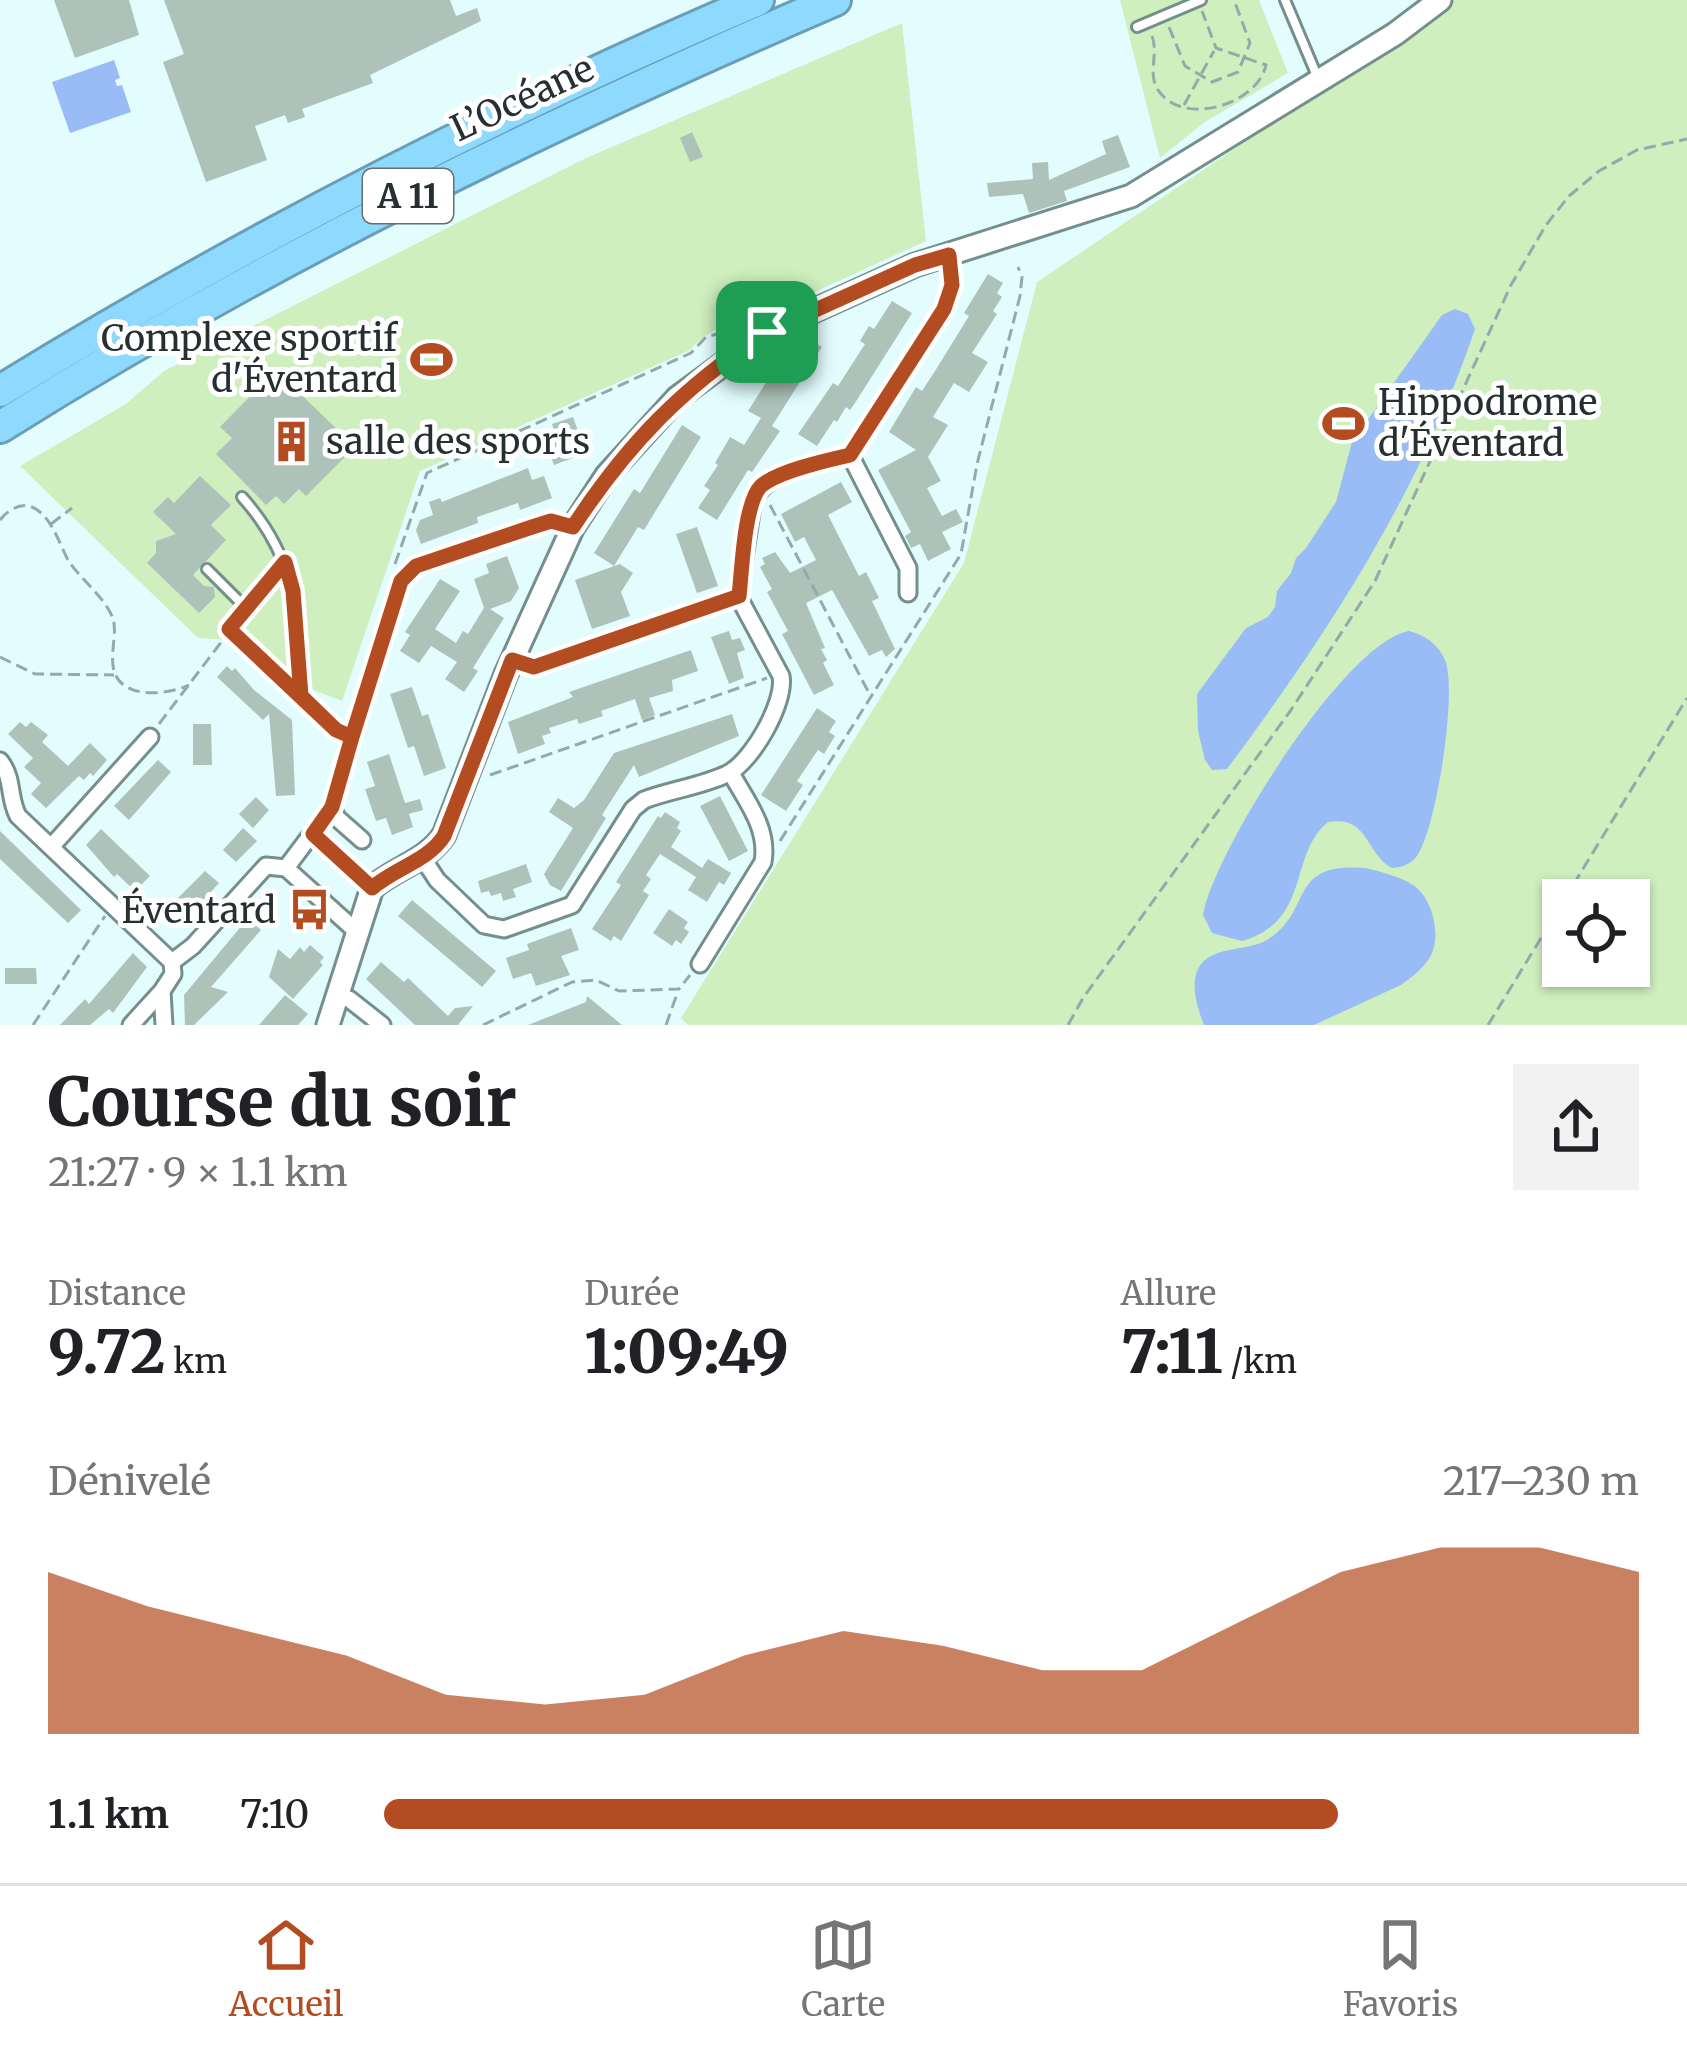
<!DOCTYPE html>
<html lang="fr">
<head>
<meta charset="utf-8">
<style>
	body { margin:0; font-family:Merriweather,serif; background:#f2f2f2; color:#202124; height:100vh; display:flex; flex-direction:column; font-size:45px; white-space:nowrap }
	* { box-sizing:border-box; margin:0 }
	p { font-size:39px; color:#757577 }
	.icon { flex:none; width:66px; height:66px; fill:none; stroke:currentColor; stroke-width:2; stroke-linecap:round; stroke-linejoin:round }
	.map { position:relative; height:1025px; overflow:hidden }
	.details { display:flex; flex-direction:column; background:#fff; flex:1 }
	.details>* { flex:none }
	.controls { position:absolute; left:1542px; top:879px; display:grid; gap:24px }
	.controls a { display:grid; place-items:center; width:108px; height:108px; border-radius:0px; background:#fff; box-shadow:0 3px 9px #0004; font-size:60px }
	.pin { position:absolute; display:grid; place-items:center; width:102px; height:102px; color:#fff; margin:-51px; border-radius:24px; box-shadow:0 6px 18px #0006 }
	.round { display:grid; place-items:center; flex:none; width:126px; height:126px; border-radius:0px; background:#f2f2f2 }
	.headline { display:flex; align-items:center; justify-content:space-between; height:204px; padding:0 48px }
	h1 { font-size:66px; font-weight:800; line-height:90px }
	.stats { display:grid; grid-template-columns:repeat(3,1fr); gap:18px; height:204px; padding:12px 48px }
	.stats div { display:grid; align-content:center }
	.stats b { font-size:60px; font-weight:800 }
	.stats small { font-size:33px; font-weight:400 }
	.stats p { font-size:33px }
	.chart { height:336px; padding:24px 48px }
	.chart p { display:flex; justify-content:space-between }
	.chart svg { width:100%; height:216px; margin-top:12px; fill:#b34d21; opacity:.7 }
	ul { padding:0 48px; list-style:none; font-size:39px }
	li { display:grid; grid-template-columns:192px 144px 1fr; align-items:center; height:90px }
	li i { height:30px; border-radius:15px; background:#b34d21 }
	.menu { display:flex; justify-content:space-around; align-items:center; height:168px; border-top:3px solid #e0e0e0; background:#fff; font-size:33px; color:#757577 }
	.menu a { display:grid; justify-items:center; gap:6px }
	.menu .current { color:#b34d21 }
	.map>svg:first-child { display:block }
	.green { fill:#cfefbf; fill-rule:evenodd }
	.water { fill:#99bcf7 }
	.building { fill:#adc3b9 }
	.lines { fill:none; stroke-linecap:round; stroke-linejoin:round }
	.service-casing { stroke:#758e8e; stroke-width:14 }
	.minor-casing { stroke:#758e8e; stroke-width:21 }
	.tertiary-casing { stroke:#758e8e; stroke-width:27 }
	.motorway-casing { stroke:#6a9eb6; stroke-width:36 }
	.path { stroke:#96a9aa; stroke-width:3; stroke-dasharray:12 6; stroke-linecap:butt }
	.service { stroke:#fff; stroke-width:8 }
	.minor { stroke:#fff; stroke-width:15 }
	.tertiary { stroke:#fff; stroke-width:21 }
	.motorway { stroke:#8edafe; stroke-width:30 }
	.route-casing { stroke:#fff; stroke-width:24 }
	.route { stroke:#b34d21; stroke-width:15 }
	.labels { text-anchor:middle; stroke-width:10; stroke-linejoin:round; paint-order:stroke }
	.shield { fill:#fff; stroke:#676e6f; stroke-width:3 }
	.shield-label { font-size:33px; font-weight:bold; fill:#263031 }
	.street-label { font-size:36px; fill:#263031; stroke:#fff }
	.poi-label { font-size:36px; fill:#263031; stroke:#fff; text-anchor:end }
</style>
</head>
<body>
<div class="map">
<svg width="1687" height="1025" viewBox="0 0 1687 1025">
	<rect width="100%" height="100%" fill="#e3fdfe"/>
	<path class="green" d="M1120 0H1259L1288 73 1205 122 1160 158Z
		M1455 0H1687V1025H688L681 1018 964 563 1037 282ZM1563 900H1629V966H1563Z
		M902 23 926 241 747 323C723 325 706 331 690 350L420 471 342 701 298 684 231 640 198 638 20 466 126 404 164 371 586 158Z"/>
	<path class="water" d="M114 60 120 78 115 80 117 86 122 85 131 112 70 133 52 82Z
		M1455 309 1468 314 1475 329C1420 492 1329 632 1227 769L1212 770 1205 760 1198 731 1197 694 1246 628 1268 617 1275 607 1277 591 1291 573 1296 558 1306 548 1336 502 1352 442 1442 315Z
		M1409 631C1425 635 1438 644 1445 660 1458 690 1436 830 1417 856 1410 865 1402 867 1392 868 1364 852 1369 815 1328 822 1288 854 1312 921 1242 941L1212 933 1203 915C1213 853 1346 641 1409 631Z
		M1366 868C1381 872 1399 876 1413 885 1433 898 1442 937 1430 957 1423 969 1412 977 1401 985L1314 1025H1204C1198 1010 1190 985 1198 969 1210 945 1247 952 1267 940 1316 909 1285 862 1366 868Z"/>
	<path class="building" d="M54 0H129L139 35 75 58Z
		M164 0H450L456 16 477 8 481 21 370 75 373 83 302 109 305 117 288 123 285 115 255 126 267 160 206 182 163 62 184 54Z
		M692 132 703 157 690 162 680 138Z
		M1118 135 1130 167 1064 191 1067 201 1029 213 1023 194 989 197 987 183 1033 179 1032 163 1048 162 1049 180 1106 154 1102 141Z
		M988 274 1003 283 997 293 1002 297 993 311 997 314 972 353 988 362 969 392 954 383 933 417 948 425 928 457 941 481 927 488 942 516 956 509 963 522 942 532 951 549 928 561 920 544 911 548 905 536 911 532 878 470 916 450 889 432 916 387 922 391 935 371 969 316 964 313Z
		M892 301 912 313 855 403 850 410 846 407 837 422 834 420 817 446 798 434 833 383 838 386 865 344 860 341 869 326 874 329Z
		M803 335 822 347 772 426 780 431 752 472 748 470 717 520 698 508 710 490 704 486 718 465 715 463 730 437 744 445 761 418 748 411 779 362 783 365Z
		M282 376 344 436 347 433 358 444 306 496 299 489 284 504 276 496 266 505 216 454 232 438 220 427 265 381 271 387Z
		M573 417 586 453 554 465 546 443 557 439 552 424Z
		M682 425 701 437 644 530 638 527 614 566 594 553 634 489 640 493Z
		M528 468 532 480 544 476 552 498 520 510 518 503 501 509 477 517 478 523 421 544 416 530 420 520 433 515 429 502 440 498 442 502Z
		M200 476 231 505 211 525 226 540 193 575 204 586 214 587 215 597 199 613 147 563 156 553V541L176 534 153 512 168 497 174 503Z
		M841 482 852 502 828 515 859 576 866 572 879 598 872 601 895 649 886 657 882 650 869 656 832 590 806 603 825 648 821 649 827 660 823 663 834 685 814 695 782 634 788 631 767 592 772 589 760 567 765 564 762 558 775 552 790 573 816 560 804 537 795 542 781 514Z
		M697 527 718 586 697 593 676 534Z
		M507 556 519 588 511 601 490 609 504 618 473 668 478 671 464 692 445 679 457 662 431 646 419 663 400 651 410 635 405 632 440 579 460 591 435 629 456 643 463 631 468 634 484 608 474 579 489 573 486 564Z
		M620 564 633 573 621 592 630 616 592 629 575 580Z
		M729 631 732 640 740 638 745 650 737 653 744 678 729 684 711 637Z
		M691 650 698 671 672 680 673 691 649 698 655 715 642 720 635 699 601 711 603 716 579 724 577 719 549 728 551 733 542 736 545 744 518 754 508 722 573 697 569 692Z
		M227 666 232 671 235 668 254 690 292 720 295 795 276 796 269 714 263 720 217 677Z
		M412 687 422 716 428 714 446 768 424 776 414 746 408 748 390 694Z
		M817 708 836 721 829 732 835 736 824 754 818 750 797 781 803 785 786 811 761 795Z
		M732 714 739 736 639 777 634 765 602 815 606 818 561 891 550 885 544 874 573 828 549 812 558 798 574 808 584 800 614 753Z
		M20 722 26 727 31 722 48 735 42 742 68 766 90 743 107 760 93 776 90 773 84 780 79 776 46 808 31 794 41 783 24 767 33 758 8 734Z
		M193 724H211L212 765H193Z
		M389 754 405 803 420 799 423 810 409 814 413 827 392 835 386 818 376 821 365 789 375 786 367 762Z
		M158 760 171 772 129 820 114 806Z
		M720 796 748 851 729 861 700 806Z
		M256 797 269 810 253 828 239 814Z
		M665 812 680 822 677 828 681 831 671 847 702 868 708 859 731 873 724 885 719 882 707 902 688 890 696 877 660 854 646 875 651 879 643 891 649 895 621 941 614 936 611 941 592 929 621 885 616 882 658 816 661 818Z
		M243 828 257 841 236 862 223 850Z
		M101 829 150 876 135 891 117 874 114 877 86 845Z
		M0 831 81 910 68 923 0 859Z
		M526 864 532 882 513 889 516 897 503 901 501 893 491 896 489 891 481 893 478 881Z
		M205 871 219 883 180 926 165 911Z
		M412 900 496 971 482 987 398 916Z
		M669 909 688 922 684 928 689 932 681 944 676 940 672 946 653 933Z
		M248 918 261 930 211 987 228 992 194 1025H185L184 995Z
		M571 928 579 950 561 956 570 975 536 986 531 973 513 979 506 958 529 950 527 944Z
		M310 945 324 957 320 962 323 965 293 999 269 977 278 949 290 959 300 947 304 952Z
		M133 953 147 967 113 1013 109 1009 90 1025H60L85 999 89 1004Z
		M381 962 404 982 408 978 448 1016 455 1008 473 1006 458 1025H415L366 979Z
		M5 968H36L37 984H5Z
		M285 995 308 1014 298 1025H259Z
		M587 996 622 1025H528L586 1002Z"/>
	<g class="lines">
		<defs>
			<path id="service" d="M1285 0 1317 76
				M1137 27 1201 0
				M242 497C300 562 295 612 301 694
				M207 569 245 607
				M230 628 285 562"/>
			<path id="minor" d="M850 455 908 568V593
				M229 629 336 729 353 737
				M512 660 534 667 738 596
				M0 761C14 779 8 797 18 816L172 962
				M313 834 372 888
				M362 840 337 818 332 807 401 581 416 566 529 528 551 521 573 527
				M51 847 150 737
				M422 857 437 880 484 925 504 929 572 905 633 809 644 800C670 790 702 786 727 774 752 762 786 702 781 676L738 596 753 500C768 471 819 461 850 455L943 309 952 285 949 255
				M286 868 332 807
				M172 962 193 946 266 866 286 868 356 931
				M700 964 763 862C769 828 746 801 731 773
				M337 995 349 999 382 1025
				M131 1025 162 991
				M164 1025 162 991 173 974 172 962"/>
			<path id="tertiary" d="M328 1025 372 888C395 868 427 861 444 835L506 674 573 527 607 475 677 398 767 332 915 265 1131 196 1395 34 1440 0"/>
			<path id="motorway" d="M0 391C243 242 496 112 758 0
				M0 427C266 260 547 124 835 0"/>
		</defs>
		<use href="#service" class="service-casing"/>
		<use href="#minor" class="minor-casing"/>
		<use href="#tertiary" class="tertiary-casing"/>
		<use href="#motorway" class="motorway-casing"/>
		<path class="path" d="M1169 27 1185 66 1212 82 1238 72 1250 43 1234 0
			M1152 36C1159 54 1147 73 1158 90 1183 128 1258 104 1266 65L1216 48 1202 11
			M1184 105 1214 51
			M770 505 869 693
			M0 520C7 511 20 502 32 507 51 515 59 543 68 560 80 579 106 598 113 619 117 631 111 651 113 665 116 700 166 696 189 685
			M51 524 72 508
			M395 564 427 473 691 353 706 337 742 327
			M0 657 35 674 114 675
			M159 724 222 641
			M490 775 767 678
			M780 841 961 554 977 464 1020 296 1022 277 1018 267
			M1564 900 1687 698
			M33 1025 105 916
			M483 1025 572 982 596 980 619 991 679 989 690 975
			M666 1025 678 991
			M1068 1025 1083 998 1291 710 1375 581 1511 285 1546 225 1569 196 1599 171 1637 150 1687 139
			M1488 1025 1563 902"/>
		<use href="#service" class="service"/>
		<use href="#minor" class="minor"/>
		<use href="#tertiary" class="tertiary"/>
		<use href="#motorway" class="motorway"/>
	</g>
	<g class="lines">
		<defs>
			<path id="route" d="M767 332C683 387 628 443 573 527L551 521 529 528 416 566 401 581 352 737 336 730 301 696 293 591 285 562 229 629 336 730 352 737 332 807 313 834 372 888C395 868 428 861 444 836L512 660 534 667 739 596C742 571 744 503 761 486 778 471 828 460 850 455L944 309 952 285 949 255 915 265 767 332"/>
		</defs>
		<use href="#route" class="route-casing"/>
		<use href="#route" class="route"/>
	</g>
	<defs>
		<symbol id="stadium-bare" viewBox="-9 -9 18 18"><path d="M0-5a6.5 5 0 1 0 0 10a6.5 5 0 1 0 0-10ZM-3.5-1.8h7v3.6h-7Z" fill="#b34d21" stroke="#fff" stroke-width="2.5" paint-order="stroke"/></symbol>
		<symbol id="building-bare" viewBox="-9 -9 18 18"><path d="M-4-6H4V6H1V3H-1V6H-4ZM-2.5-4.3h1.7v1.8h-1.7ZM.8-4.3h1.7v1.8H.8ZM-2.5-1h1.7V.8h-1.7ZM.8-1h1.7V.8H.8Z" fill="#b34d21" stroke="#fff" stroke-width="2.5" paint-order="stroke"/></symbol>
		<symbol id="bus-bare" viewBox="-9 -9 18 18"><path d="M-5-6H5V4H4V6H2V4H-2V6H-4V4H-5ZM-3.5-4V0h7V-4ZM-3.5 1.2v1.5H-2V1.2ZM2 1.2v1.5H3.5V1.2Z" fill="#b34d21" stroke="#fff" stroke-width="2.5" paint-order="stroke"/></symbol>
	</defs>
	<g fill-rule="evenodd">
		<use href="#stadium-bare" x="402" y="330" width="59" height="59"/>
		<use href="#stadium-bare" x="1314" y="394" width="59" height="59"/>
		<use href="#building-bare" x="262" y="412" width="59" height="59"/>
		<use href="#bus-bare" x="280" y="880" width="59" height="59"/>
	</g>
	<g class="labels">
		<rect class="shield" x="363" y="169" width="90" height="54" rx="9"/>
		<g class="shield-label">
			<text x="408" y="208">A 11</text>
		</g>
		<g class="street-label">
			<text transform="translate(522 98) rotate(-25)" y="13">L’Océane</text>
		</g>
		<g class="poi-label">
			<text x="397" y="351">Complexe sportif<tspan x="397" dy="41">d'Éventard</tspan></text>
			<text x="1378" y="415" text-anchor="start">Hippodrome<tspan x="1378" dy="41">d'Éventard</tspan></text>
			<text x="326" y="454" text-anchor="start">salle des sports</text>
			<text x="276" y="923">Éventard</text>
		</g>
	</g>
</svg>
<div class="controls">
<a><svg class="icon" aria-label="locate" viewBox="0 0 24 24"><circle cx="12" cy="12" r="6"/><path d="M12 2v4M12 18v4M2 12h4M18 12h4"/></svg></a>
</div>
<div class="pin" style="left:767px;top:332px;background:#1e9e55"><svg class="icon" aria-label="arrive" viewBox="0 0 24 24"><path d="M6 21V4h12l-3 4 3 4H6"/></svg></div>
</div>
<section class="details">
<div class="headline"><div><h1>Course du soir</h1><p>21:27 · 9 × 1.1 km</p></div><a class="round"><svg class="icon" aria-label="share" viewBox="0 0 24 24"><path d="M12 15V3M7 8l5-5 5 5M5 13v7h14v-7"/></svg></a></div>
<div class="stats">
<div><p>Distance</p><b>9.72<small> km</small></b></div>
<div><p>Durée</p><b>1:09:49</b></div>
<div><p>Allure</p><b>7:11<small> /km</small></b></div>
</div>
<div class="chart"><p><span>Dénivelé</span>217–230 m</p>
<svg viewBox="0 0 160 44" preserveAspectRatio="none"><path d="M0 44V11L10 18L20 23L30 28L40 36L50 38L60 36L70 28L80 23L90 26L100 31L110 31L120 21L130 11L140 6L150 6L160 11V44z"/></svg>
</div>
<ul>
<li><b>1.1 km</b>7:10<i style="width:76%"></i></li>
</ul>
</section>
<nav class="menu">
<a class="current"><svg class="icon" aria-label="home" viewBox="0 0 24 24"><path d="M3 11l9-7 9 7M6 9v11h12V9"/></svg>Accueil</a>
<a><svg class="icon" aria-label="map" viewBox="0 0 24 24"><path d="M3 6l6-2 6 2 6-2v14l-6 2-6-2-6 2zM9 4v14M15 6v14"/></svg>Carte</a>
<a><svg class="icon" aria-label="saved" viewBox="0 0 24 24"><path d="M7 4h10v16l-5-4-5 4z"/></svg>Favoris</a>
</nav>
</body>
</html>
